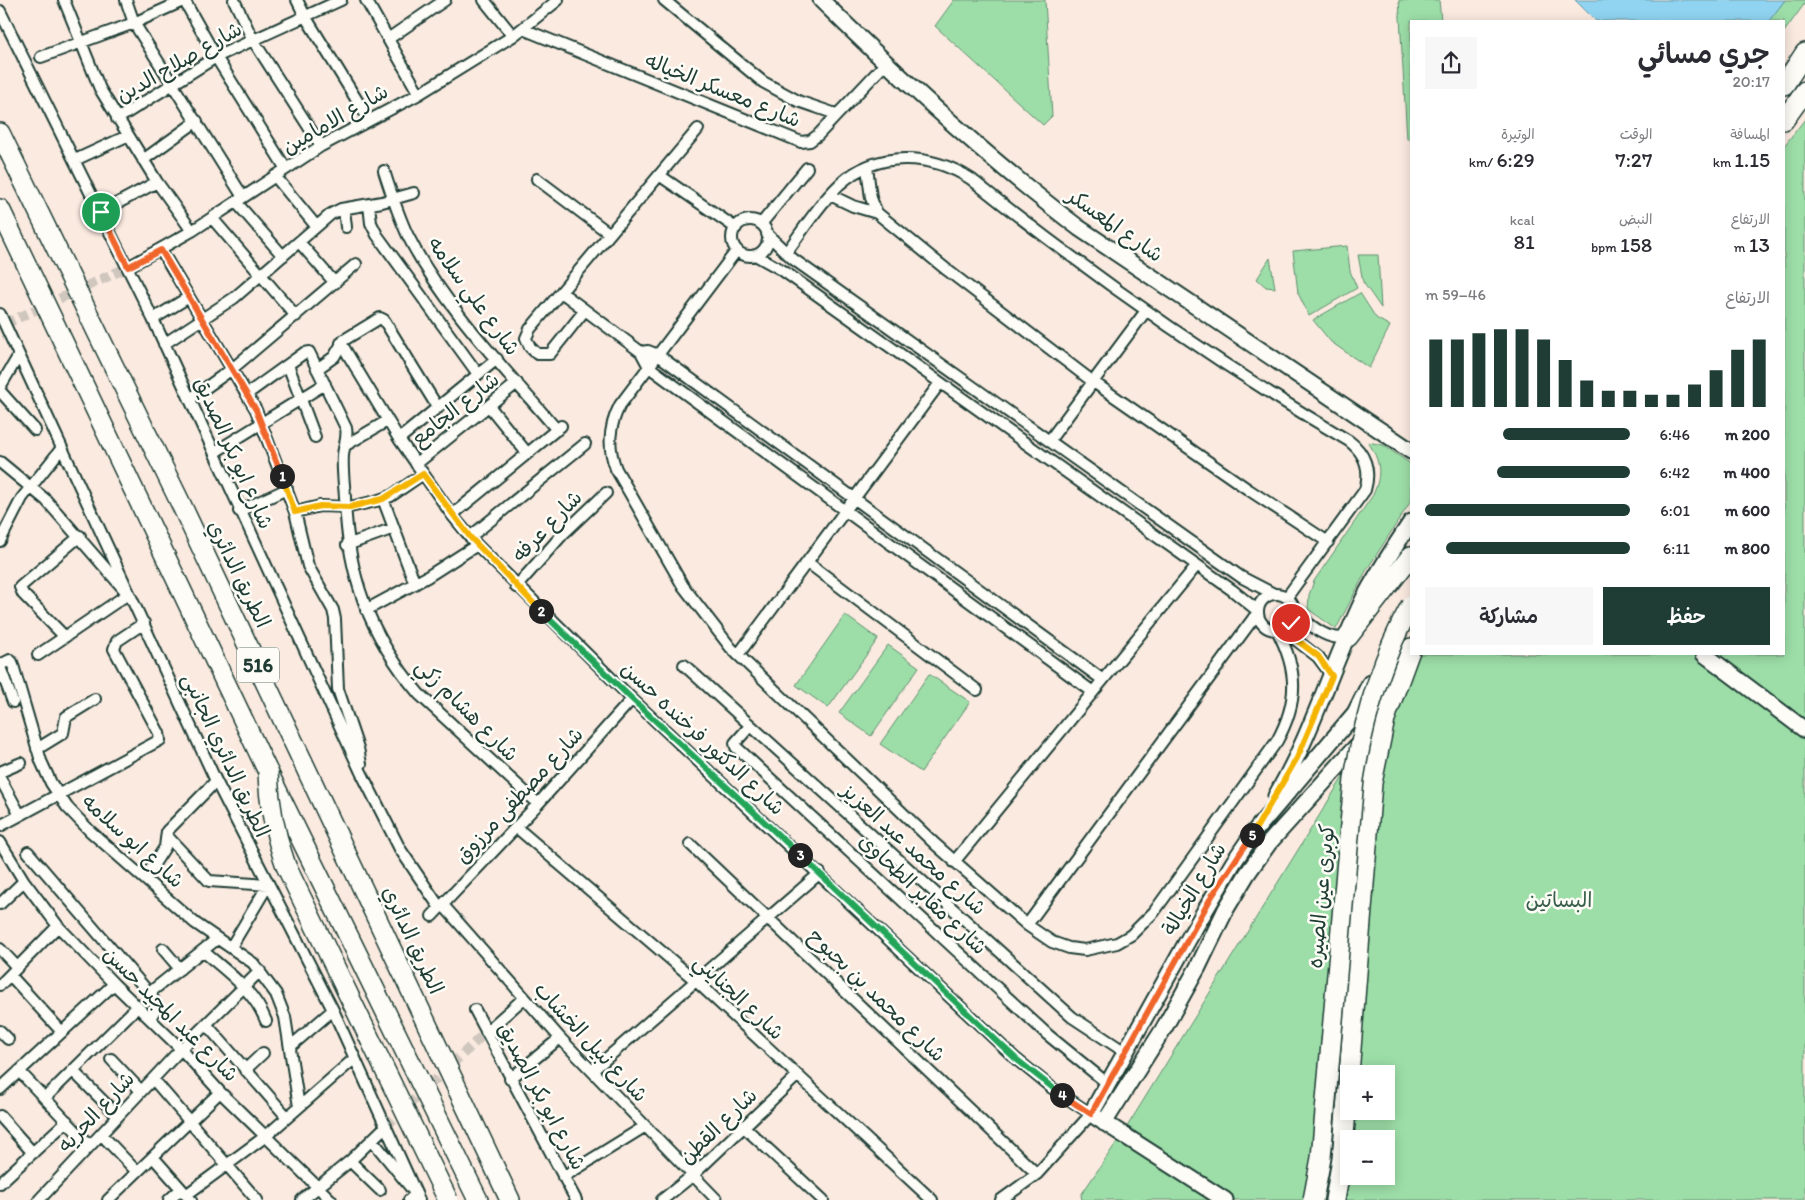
<!DOCTYPE html>
<html lang="ar">
<head>
<meta charset="utf-8">
<style>
	body { margin:0; font-family:Itim,"Playpen Sans Arabic",sans-serif; background:#f7f7f7; color:#2b2b33; direction:rtl; height:100vh; display:flex; flex-direction:column; font-size:19px; white-space:nowrap }
	* { box-sizing:border-box; margin:0 }
	p { font-size:16px; color:#7c7c81 }
	.icon { flex:none; width:28px; height:28px; fill:none; stroke:currentColor; stroke-width:2; stroke-linecap:round; stroke-linejoin:round }
	.map { position:relative; flex:1; overflow:hidden; direction:ltr }
	.side { position:absolute; left:1410px; top:20px; width:375px; height:635px; display:flex; flex-direction:column; background:#fff; border-radius:0px; box-shadow:0 2px 12px #0003; direction:rtl }
	.side>* { flex:none }
	.buttons { position:absolute; left:1340px; top:1065px; display:grid; gap:10px }
	.buttons a { display:grid; place-items:center; width:55px; height:55px; border-radius:0px; background:#fff; box-shadow:0 2px 12px #0003; font-size:25px }
	.pin { position:absolute; display:grid; place-items:center; width:42px; height:42px; color:#fff; margin:-21px; border:2px solid #fff; border-radius:50%; box-shadow:0 1px 5px #0007 }
	.km { position:absolute; width:25px; height:25px; margin:-12px; border-radius:50%; background:#222; color:#fff; font-size:14px; line-height:25px; text-align:center }
	.round { display:grid; place-items:center; flex:none; width:52px; height:52px; border-radius:0px; background:#f7f7f7 }
	.summary { display:flex; align-items:center; justify-content:space-between; height:85px; padding:0 15px }
	h1 { font-size:28px; font-weight:600; line-height:38px }
	.figures { display:grid; grid-template-columns:repeat(3,1fr); gap:8px; height:85px; padding:5px 15px }
	.figures div { display:grid; align-content:center }
	.figures b { font-size:21px; font-weight:600 }
	.figures small { font-size:14px; font-weight:400 }
	.figures p { font-size:14px }
	.chart { height:140px; padding:10px 15px }
	.chart p { display:flex; justify-content:space-between }
	.chart svg { width:100%; height:90px; margin-top:5px; stroke:#1f3d34; stroke-width:6 }
	.button { display:flex; gap:10px; margin-top:auto; padding:10px 15px }
	.button a { flex:1; height:58px; border-radius:0px; background:#1f3d34; color:#fff; font-size:20px; font-weight:600; line-height:58px; text-align:center }
	.button a+a { background:#f7f7f7; color:#2b2b33 }
	ul { padding:0 15px; list-style:none; font-size:16px }
	li { display:grid; grid-template-columns:80px 60px 1fr; align-items:center; height:38px }
	li i { height:12px; border-radius:6px; background:#1f3d34 }
	.map>svg:first-child { display:block }
	.green { fill:#9ddea8; stroke:#5e8e6e; fill-rule:evenodd }
	.water { fill:#90d4f1; stroke:#6398a5 }
	.lines { fill:none; stroke-linecap:round; stroke-linejoin:round }
	.street-tunnel { stroke:#cfc7be; stroke-width:10; stroke-dasharray:10 5; stroke-linecap:butt }
	.street-casing { stroke:#1f3d34; stroke-width:14 }
	.secondary-casing { stroke:#1f3d34; stroke-width:19 }
	.highway-casing { stroke:#1f3d34; stroke-width:22 }
	.street { stroke:#fdfcf7; stroke-width:10 }
	.secondary { stroke:#fdfcf7; stroke-width:15 }
	.highway { stroke:#fdfcf7; stroke-width:19 }
	.highway-bridge-casing { stroke:#1f3d34; stroke-width:22; stroke-linecap:butt }
	.highway-bridge { stroke:#fdfcf7; stroke-width:19 }
	.split-1-casing { stroke:#fff; stroke-width:10 }
	.split-2-casing { stroke:#fff; stroke-width:10 }
	.split-3-casing { stroke:#fff; stroke-width:10 }
	.split-4-casing { stroke:#fff; stroke-width:10 }
	.split-5-casing { stroke:#fff; stroke-width:10 }
	.split-6-casing { stroke:#fff; stroke-width:10 }
	.split-1 { stroke:#f0652b; stroke-width:6 }
	.split-2 { stroke:#f5b400; stroke-width:6 }
	.split-3 { stroke:#22a559; stroke-width:6 }
	.split-4 { stroke:#22a559; stroke-width:6 }
	.split-5 { stroke:#f0652b; stroke-width:6 }
	.split-6 { stroke:#f5b400; stroke-width:6 }
	.labels { text-anchor:middle; stroke-width:5; stroke-linejoin:round; paint-order:stroke }
	.shield { fill:#fdfcf7; stroke:#62766e; stroke-width:1 }
	.shield-label { font-size:20px; font-weight:bold; fill:#1f3d34 }
	.street-label { font-size:21px; fill:#1f3d34; stroke:#fdfcf7 }
	.park-label { font-size:21px; fill:#385d4b; stroke:#fdfcf7 }
</style>
</head>
<body>
<div class="map">
<svg width="1805" height="1200" viewBox="0 0 1805 1200">
	<rect width="100%" height="100%" fill="#fbeae0"/>
	<filter id="ink" filterUnits="userSpaceOnUse"><feTurbulence type="fractalNoise" baseFrequency=".02" numOctaves="2"/><feDisplacementMap in="SourceGraphic" scale="10" xChannelSelector="R" yChannelSelector="G"/><feConvolveMatrix kernelMatrix="1 2 1 2 8 2 1 2 1" color-interpolation-filters="sRGB"/></filter>
	<g filter="url(#ink)">
		<path class="green" d="M954 0H1045L1052 116 1043 125 935 26Z
			M1399 0H1439L1441 21H1411V139H1407Z
			M1785 0H1805V3L1784 32V21H1769Z
			M1805 119V1200H1082L1081 1195 1125 1130 1419 654H1784V146ZM1349 1074H1386V1111H1349ZM1349 1139H1386V1176H1349Z
			M1347 246 1350 271 1357 288 1309 316 1298 293 1293 251Z
			M1358 255H1378L1381 308 1363 282Z
			M1270 258 1275 288 1266 287 1257 279Z
			M1360 293 1376 318 1390 326 1369 368 1331 342 1313 320Z
			M1368 442 1383 445 1411 464V501L1366 571 1336 629 1308 609 1309 595 1314 581 1373 495C1382 474 1381 462 1368 442Z
			M845 615 878 639 828 708 796 685Z
			M888 645 919 667 871 736 839 713Z
			M929 674 970 702 921 772 880 744Z"/>
		<path class="water" d="M1575 0H1785L1769 21H1596Z"/>
		<g class="lines">
			<path class="street-tunnel" d="M5 324 128 267
				M386 1126 486 1032"/>
			<defs>
				<path id="street" d="M64 0 100 89 157 182 192 231
					M126 0 134 23 243 197
					M184 0 216 57 286 169
					M234 0 253 40 321 146
					M297 0 305 16 369 120
					M366 0 419 94
					M484 0 513 36
					M664 0 763 82 798 101 836 114
					M0 11 153 319 360 770 400 849 440 908
					M523 29 801 142 810 141 818 135 885 64
					M388 39 445 0
					M41 57 134 23 185 0
					M117 119 216 57 341 0
					M75 160 127 136
					M143 160 197 121
					M867 167 871 198 877 213
					M384 171C391 193 398 215 408 236 442 304 507 371 557 430
					M659 175 736 228
					M275 176 316 226
					M537 179 610 234
					M830 195 853 206 877 213 947 270 1092 381 1249 490 1328 542
					M236 202 283 256
					M369 205 371 223 377 235 478 374
					M344 209 346 227
					M101 212 157 182
					M212 218 296 316
					M732 238a18 18 0 1 1 36 0a18 18 0 1 1-36 0Z
					M761 224 807 168
					M767 234 793 259 1241 577 1274 594
					M299 242 335 283
					M161 250 256 410 295 512 308 566 333 610 335 619 338 689 358 748 361 764
					M737 250 620 405C609 426 607 446 616 469L683 586 731 648 935 844 1027 925 1052 942 1069 948 1085 950 1117 943 1131 935 1154 912 1277 741C1299 701 1298 670 1277 630
					M786 253C803 230 819 204 840 184 877 150 931 153 971 179 1091 275 1216 363 1349 441 1365 453 1371 470 1365 490L1287 597
					M755 255 782 270 1232 590 1258 611
					M128 267 192 231 321 146 419 94 513 36 558 0
					M561 292 641 352 649 367 1093 692
					M585 310 550 354H537L530 347 526 338 530 329 698 129
					M0 314 216 781 333 1010 419 1200
					M153 319 189 297
					M341 343 399 439 452 515 477 545 632 699 1016 1059 1052 1088 1091 1114 1037 1174 1001 1200
					M164 344 234 298 331 214 341 209 382 202 414 193
					M641 352 648 351 658 355 1103 680
					M288 365 315 437
					M317 369 334 357 344 340 380 318 384 320 438 408
					M0 387 19 355
					M0 391 35 430
					M247 394 304 353 309 352 346 428C348 438 344 445 343 455 342 469 344 483 345 497 347 574 369 635 419 694L538 804
					M190 399 232 369 356 264
					M489 406 527 453
					M399 439 497 359
					M1049 441 1145 312
					M346 445 387 421
					M215 452 325 384
					M0 462 46 500 128 594 38 655
					M416 464 517 383
					M383 499 415 584
					M239 511 287 489
					M295 512 320 506 350 507 376 501 391 496 423 474
					M452 515 561 426
					M470 537 585 444
					M0 541 22 498 61 449
					M347 545 394 528
					M807 562 977 690
					M516 587 562 535 606 493
					M1258 612a18 18 0 1 1 36 0a18 18 0 1 1-36 0Z
					M366 610 427 577 477 545
					M1294 612C1310 624 1326 642 1348 637
					M1282 629 1318 657 1332 676
					M65 637 23 594 20 587 80 536
					M738 655 940 383
					M0 665 10 660 12 662 41 761 51 783 67 807 90 831 195 923 253 963 276 994 285 1017 299 1107
					M684 665 1072 1017 1125 1052
					M0 667 13 702
					M750 726 735 743 736 747 1048 1035 1108 1084
					M37 749 63 733 66 717 95 699
					M0 772 21 763
					M0 778 20 815
					M0 826 160 740 159 733 114 649 117 641 144 623
					M516 827 696 981 932 1200
					M167 836 209 881 268 885 231 947
					M0 842 24 881 58 926 114 984 181 1049 220 1092 331 1200
					M690 844 1037 1174
					M28 852 151 995
					M954 862 1197 565
					M145 878 165 847 167 831 171 827 216 781
					M0 904 24 881
					M443 905 560 1038 717 1200
					M432 916 538 804 632 699
					M1027 925 1258 612
					M0 949 17 967
					M163 949 180 969
					M203 951C227 972 254 990 266 1021
					M10 975 62 1032
					M0 985 58 926
					M475 1010 576 1200
					M150 1018 157 1007 151 995 153 990 217 939
					M206 1024 287 1117
					M0 1031 8 1039
					M486 1032 524 998
					M291 1046 333 1010
					M111 1059 141 1091
					M245 1070 263 1053
					M19 1071 90 1146
					M73 1071 118 1116
					M592 1071 820 873
					M153 1079 257 1200
					M510 1079 560 1038
					M0 1089 114 984
					M45 1098 137 1007
					M0 1116 33 1153
					M744 1127 823 1200
					M101 1134 137 1172
					M372 1140 416 1194 409 1200
					M153 1157 191 1200
					M350 1161 380 1190
					M563 1177 644 1127
					M0 1183 67 1121
					M186 1195 266 1136 355 1058
					M39 1200 181 1049 260 971
					M108 1200 220 1092
					M169 1200 181 1189
					M302 1200 350 1161 386 1126
					M662 1200 692 1176 797 1076"/>
				<path id="secondary" d="M821 0C902 80 988 159 1079 228L1411 451
					M1704 654 1805 730
					M1276 796C1312 734 1332 665 1363 600 1377 573 1394 548 1411 522
					M1104 1123 1164 1028 1198 967 1226 909 1247 874 1269 843 1362 740
					M1225 1200 1091 1114 1193 931 1233 863 1254 832 1355 713 1370 683"/>
				<path id="highway" d="M1784 85 1805 53
					M1784 120 1805 91
					M0 133 180 502 510 1200
					M0 209 268 772 478 1200
					M1348 637 1411 556
					M1349 1074 1372 783 1385 719 1411 648
					M1335 1200 1342 1159 1349 1075"/>
			</defs>
			<use href="#street" class="street-casing"/>
			<use href="#secondary" class="secondary-casing"/>
			<use href="#highway" class="highway-casing"/>
			<use href="#street" class="street"/>
			<use href="#secondary" class="secondary"/>
			<use href="#highway" class="highway"/>
			<defs>
				<path id="highway-bridge" d="M268 772C269 805 275 835 286 866L448 1200
					M1313 1200 1321 1158 1354 779C1364 718 1381 659 1411 605"/>
			</defs>
			<use href="#highway-bridge" class="highway-bridge-casing"/>
			<use href="#highway-bridge" class="highway-bridge"/>
		</g>
	</g>
	<g class="lines" filter="url(#ink)">
		<defs>
			<path id="split-1" d="M101 212 128 267 161 250 256 410 282 476"/>
			<path id="split-2" d="M282 476 295 512 320 506 350 507 383 499 423 474 470 537 541 611"/>
			<path id="split-3" d="M541 611 632 699 800 855"/>
			<path id="split-4" d="M800 855 1016 1059 1062 1095"/>
			<path id="split-5" d="M1062 1095 1091 1114 1212 896 1252 835"/>
			<path id="split-6" d="M1252 835 1297 758 1332 676 1318 656 1282 629 1291 623"/>
		</defs>
		<use href="#split-1" class="split-1-casing"/>
		<use href="#split-2" class="split-2-casing"/>
		<use href="#split-3" class="split-3-casing"/>
		<use href="#split-4" class="split-4-casing"/>
		<use href="#split-5" class="split-5-casing"/>
		<use href="#split-6" class="split-6-casing"/>
		<use href="#split-1" class="split-1"/>
		<use href="#split-2" class="split-2"/>
		<use href="#split-3" class="split-3"/>
		<use href="#split-4" class="split-4"/>
		<use href="#split-5" class="split-5"/>
		<use href="#split-6" class="split-6"/>
	</g>
	<g class="labels">
		<rect class="shield" x="237" y="647.5" width="42" height="35" rx="4"/>
		<g class="shield-label">
			<text x="258" y="672">516</text>
		</g>
		<g class="street-label">
			<text transform="translate(179 62) rotate(-30)" y="7">شارع صلاح الدين</text>
			<text transform="translate(723 90) rotate(22)" y="7">شارع معسكر الخياله</text>
			<text transform="translate(335 119) rotate(-30)" y="7">شارع الامامين</text>
			<text transform="translate(1115 225) rotate(35)" y="7">شارع المعسكر</text>
			<text transform="translate(474 296) rotate(54)" y="7">شارع علي سلامه</text>
			<text transform="translate(455 409) rotate(-38)" y="7">شارع الجامع</text>
			<text transform="translate(234 453) rotate(66)" y="7">شارع ابو بكر الصديق</text>
			<text transform="translate(547 526) rotate(-46)" y="7">شارع عرفه</text>
			<text transform="translate(239 574) rotate(64)" y="7">الطريق الدائري</text>
			<text transform="translate(467 710) rotate(45)" y="7">شارع هشام زكي</text>
			<text transform="translate(703 738) rotate(43)" y="7">شارع الدكتور فرخنده حسن</text>
			<text transform="translate(226 755) rotate(65)" y="7">الطريق الدائري الجانبى</text>
			<text transform="translate(519 795) rotate(-47)" y="7">شارع مصطفى مرزوق</text>
			<text transform="translate(133 841) rotate(42)" y="7">شارع ابو سلامه</text>
			<text transform="translate(914 849) rotate(42)" y="7">شارع محمد عبد العزيز</text>
			<text transform="translate(1194 889) rotate(-59)" y="7">شارع الخيالة</text>
			<text transform="translate(923 894) rotate(43)" y="7">شارع مقابر الطحاوى</text>
			<text transform="translate(1321 896) rotate(-85)" y="7">كوبرى عين الصيره</text>
			<text transform="translate(413 940) rotate(65)" y="7">الطريق الدائري</text>
			<text transform="translate(877 995) rotate(44)" y="7">شارع محمد بن بحبوح</text>
			<text transform="translate(739 997) rotate(43)" y="7">شارع الجنايني</text>
			<text transform="translate(171 1014) rotate(45)" y="7">شارع عبد المجيد حسن</text>
			<text transform="translate(591 1042) rotate(47)" y="7">شارع نبيل الخشاب</text>
			<text transform="translate(542 1096) rotate(62)" y="7">شارع ابو بكر الصديق</text>
			<text transform="translate(96 1112) rotate(-47)" y="7">شارع الحريه</text>
			<text transform="translate(718 1126) rotate(-44)" y="7">شارع القطن</text>
		</g>
		<g class="park-label">
			<text x="1559" y="907">البساتين</text>
		</g>
	</g>
</svg>
<div class="buttons">
<a>+</a>
<a>−</a>
</div>
<div class="pin" style="left:101px;top:212px;background:#1e9e55"><svg class="icon" aria-label="arrive" viewBox="0 0 24 24"><path d="M6 21V4h12l-3 4 3 4H6"/></svg></div>
<div class="pin" style="left:1291px;top:623px;background:#d93025"><svg class="icon" aria-label="check" viewBox="0 0 24 24"><path d="M5 12l5 5 9-10"/></svg></div>
<b class="km" style="left:282px;top:476px">1</b>
<b class="km" style="left:541px;top:611px">2</b>
<b class="km" style="left:800px;top:855px">3</b>
<b class="km" style="left:1062px;top:1095px">4</b>
<b class="km" style="left:1252px;top:835px">5</b>
<section class="side">
<div class="summary"><div><h1>جري مسائي</h1><p>20:17</p></div><a class="round"><svg class="icon" aria-label="share" viewBox="0 0 24 24"><path d="M12 15V3M7 8l5-5 5 5M5 13v7h14v-7"/></svg></a></div>
<div class="figures">
<div><p>المسافة</p><b>1.15<small> km</small></b></div>
<div><p>الوقت</p><b>7:27</b></div>
<div><p>الوتيرة</p><b>6:29<small> /km</small></b></div>
</div>
<div class="figures">
<div><p>الارتفاع</p><b>13<small> m</small></b></div>
<div><p>النبض</p><b>158<small> bpm</small></b></div>
<div><p>kcal</p><b>81</b></div>
</div>
<div class="chart"><p><span>الارتفاع</span>46–59 m</p>
<svg viewBox="0 0 160 44" preserveAspectRatio="none"><path d="M5 44V11M15 44V11M25 44V8M35 44V6M45 44V6M55 44V11M65 44V21M75 44V31M85 44V36M95 44V36M105 44V38M115 44V38M125 44V33M135 44V26M145 44V16M155 44V11"/></svg>
</div>
<ul>
<li><b>200 m</b>6:46<i style="width:62%"></i></li>
<li><b>400 m</b>6:42<i style="width:65%"></i></li>
<li><b>600 m</b>6:01<i style="width:100%"></i></li>
<li><b>800 m</b>6:11<i style="width:90%"></i></li>
</ul>
<div class="button"><a>حفظ</a><a>مشاركة</a></div>
</section>
</div>
</body>
</html>
